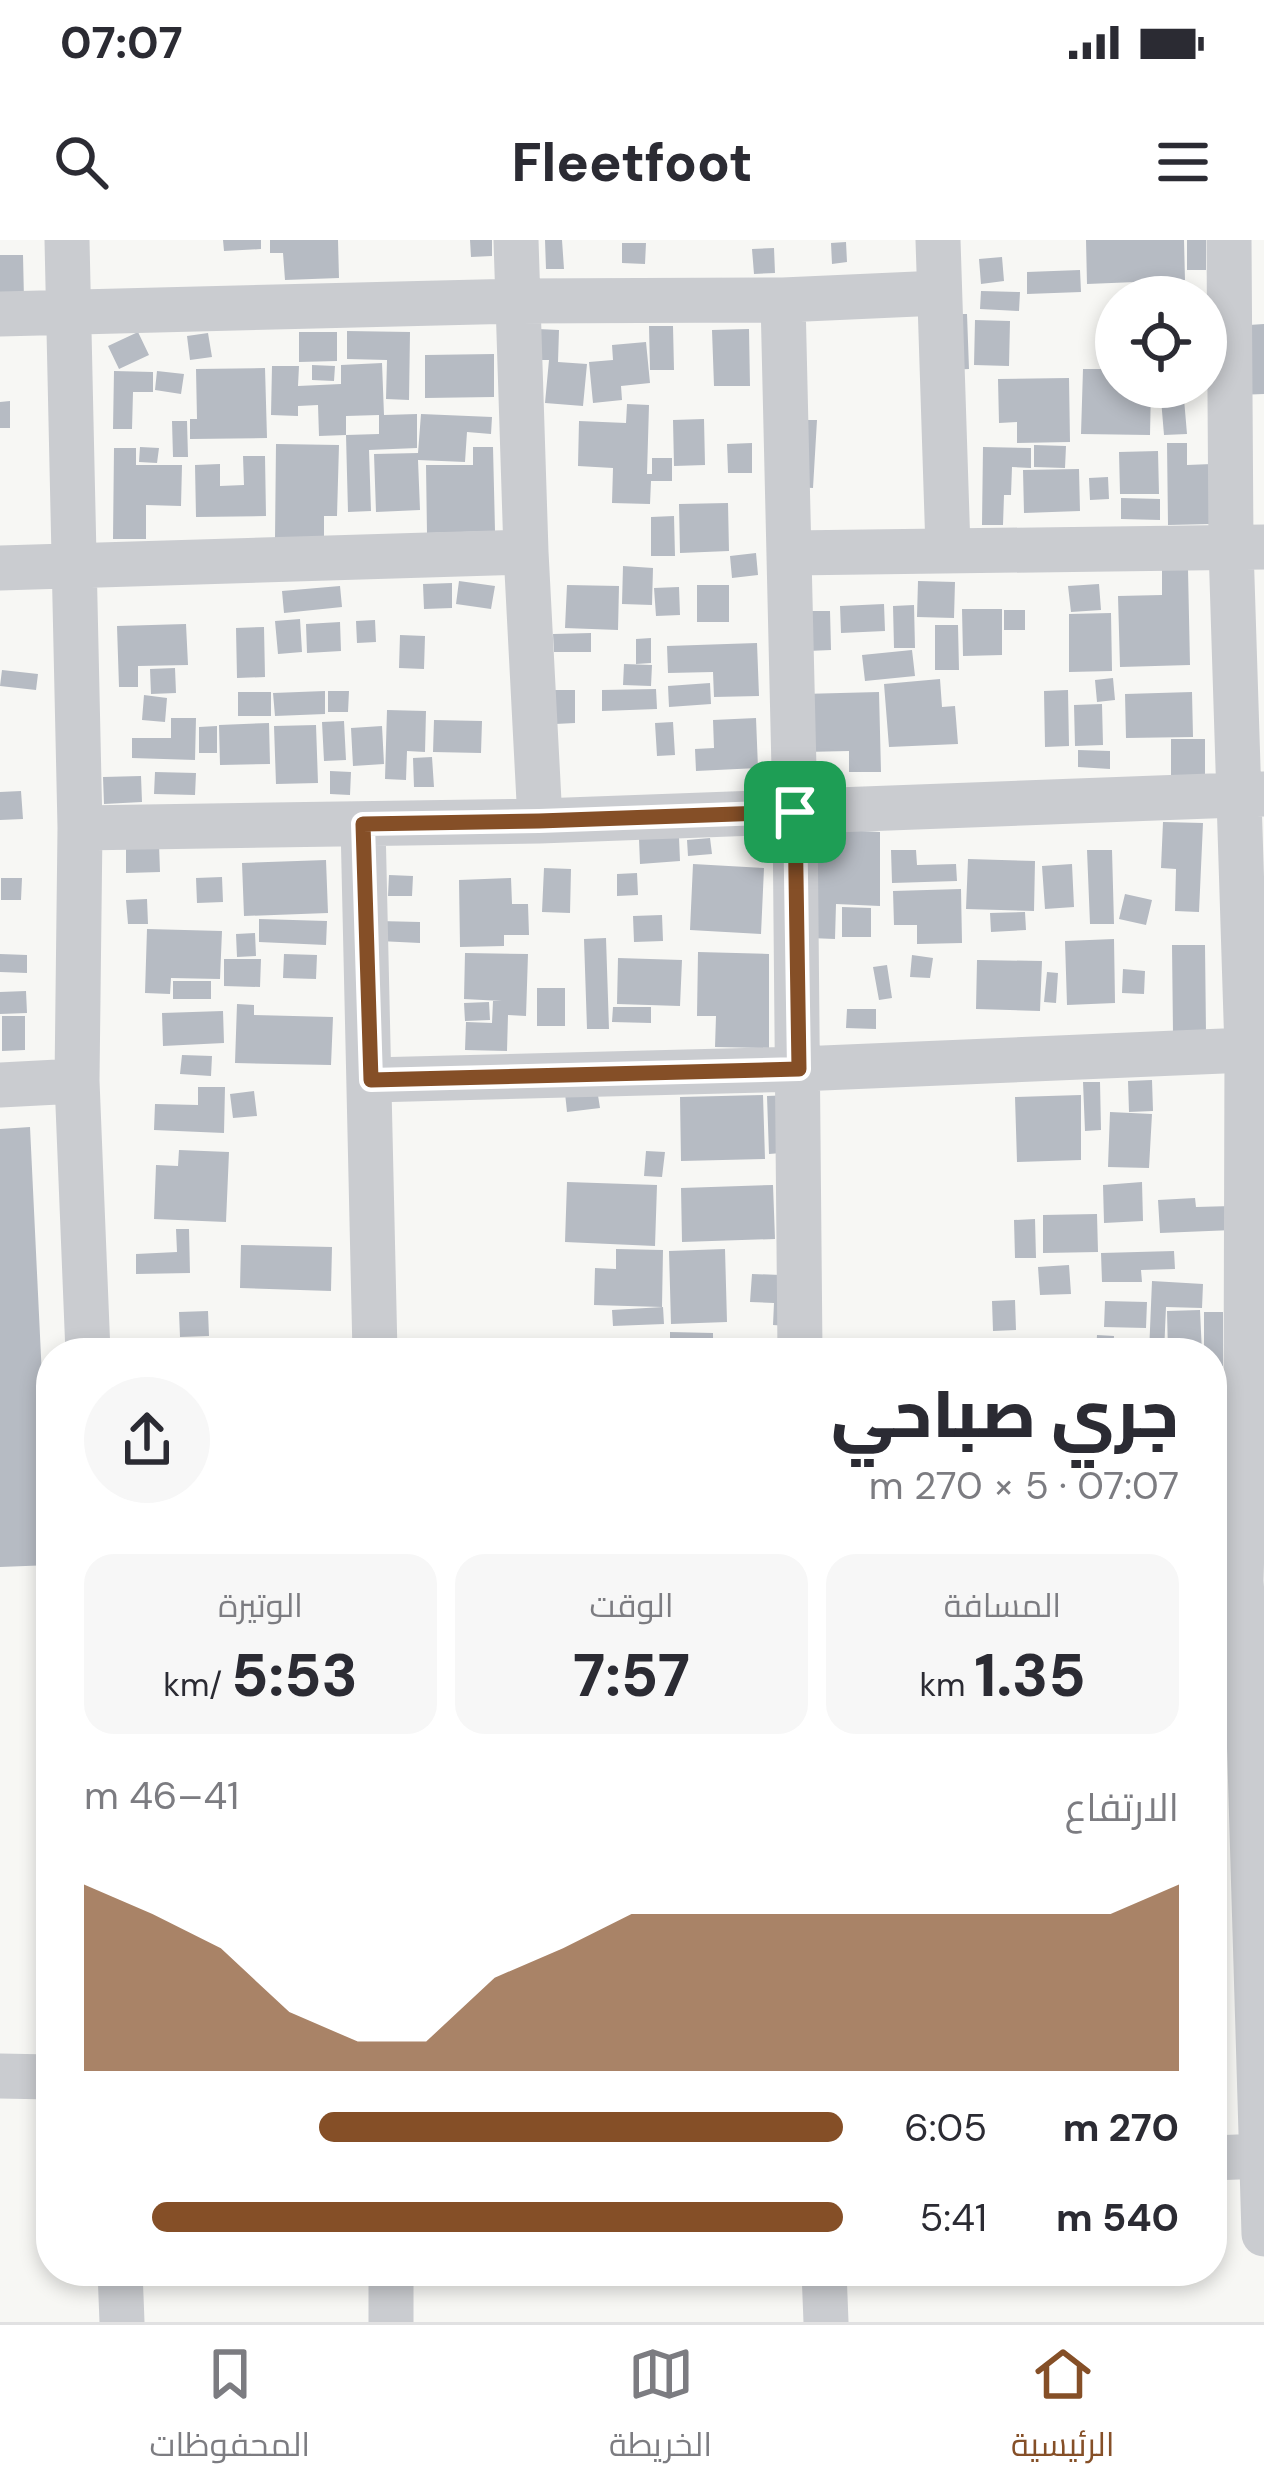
<!DOCTYPE html>
<html lang="ar">
<head>
<meta charset="utf-8">
<style>
	body { margin:0; font-family:"DM Sans",Cairo,sans-serif; background:#f7f7f7; color:#2b2b33; direction:rtl; height:100vh; display:flex; flex-direction:column; font-size:45px; white-space:nowrap }
	* { box-sizing:border-box; margin:0 }
	p { font-size:39px; color:#7c7c81 }
	.icon { flex:none; width:66px; height:66px; fill:none; stroke:currentColor; stroke-width:2; stroke-linecap:round; stroke-linejoin:round }
	.map { position:relative; flex:1; overflow:hidden; direction:ltr }
	.panel { position:absolute; left:36px; top:1098px; width:1191px; height:948px; display:flex; flex-direction:column; background:#fff; border-radius:48px; box-shadow:0 6px 18px #0003; direction:rtl }
	.panel>* { flex:none }
	.fabs { position:absolute; left:1095px; top:36px; display:grid; gap:24px }
	.fabs a { display:grid; place-items:center; width:132px; height:132px; border-radius:50%; background:#fff; box-shadow:0 6px 18px #0003; font-size:60px }
	.pin { position:absolute; display:grid; place-items:center; width:102px; height:102px; color:#fff; margin:-51px; border-radius:24px; box-shadow:0 6px 18px #0006 }
	.round { display:grid; place-items:center; flex:none; width:126px; height:126px; border-radius:63px; background:#f7f7f7 }
	.overview { display:flex; align-items:center; justify-content:space-between; height:204px; padding:0 48px }
	h1 { font-size:66px; font-weight:800; line-height:90px }
	.metrics { display:grid; grid-template-columns:repeat(3,1fr); gap:18px; height:204px; padding:12px 48px }
	.metrics div { display:grid; align-content:center; border-radius:30px; background:#f7f7f7; text-align:center }
	.metrics b { font-size:60px; font-weight:800 }
	.metrics small { font-size:33px; font-weight:400 }
	.metrics p { font-size:33px }
	.chart { height:336px; padding:24px 48px }
	.chart p { display:flex; justify-content:space-between }
	.chart svg { width:100%; height:216px; margin-top:12px; fill:#854f27; opacity:.7 }
	ul { padding:0 48px; list-style:none; font-size:39px }
	li { display:grid; grid-template-columns:192px 144px 1fr; align-items:center; height:90px }
	li i { height:30px; border-radius:15px; background:#854f27 }
	.status { display:flex; justify-content:space-between; align-items:center; height:84px; padding:0 60px; background:#fff; direction:ltr }
	.status svg { height:33px; fill:currentColor }
	header { display:flex; justify-content:space-between; align-items:center; height:156px; padding:0 48px; background:#fff; font-size:54px; font-weight:800 }
	.dock { display:flex; justify-content:space-around; align-items:center; height:168px; border-top:3px solid #e1e1e2; background:#fff; font-size:33px; color:#7c7c81 }
	.dock a { display:grid; justify-items:center; gap:6px }
	.dock .active { color:#854f27 }
	.map>svg:first-child { display:block }
	.building { fill:#b6bbc3; fill-rule:evenodd }
	.lines { fill:none; stroke-linecap:round; stroke-linejoin:round }
	.minor { stroke:#caccd0; stroke-width:45 }
	.route-casing { stroke:#fff; stroke-width:24 }
	.route { stroke:#854f27; stroke-width:15 }
</style>
</head>
<body>
<div class="status"><b>07:07</b><svg viewBox="0 0 49 12"><path d="M0 12V9h3v3zM5 12V6h3v6zM10 12V3h3v9zM15 12V0h3v12zM26 1h20v11H26zM47 4h2v5h-2z"/></svg></div>
<header><svg class="icon" aria-label="menu" viewBox="0 0 24 24"><path d="M4 6h16M4 12h16M4 18h16"/></svg>Fleetfoot<svg class="icon" aria-label="search" viewBox="0 0 24 24"><circle cx="10" cy="10" r="6"/><path d="M15 15l6 6"/></svg></header>
<div class="map">
<svg width="1264" height="2082" viewBox="0 0 1264 2082">
	<rect width="100%" height="100%" fill="#f7f7f4"/>
	<path class="building" d="M223 0H261V9L224 11Z
		M270 0H338L339 38 285 40 283 13H270Z
		M470 0H492V16L471 17Z
		M545 0H562L564 29H546Z
		M1086 0H1184L1185 40 1087 44Z
		M1187 0H1206V30H1187Z
		M846 2 847 22 832 24 831 3Z
		M622 3H646L645 24 622 23Z
		M774 8 775 33 754 34 752 9Z
		M0 15H23L24 60 0 61Z
		M1002 17 1004 41 981 44 979 19Z
		M1080 30 1081 52 1027 54V32Z
		M981 51 1020 52 1019 71 980 69Z
		M948 74H967L969 129 950 130Z
		M975 80 1010 81 1009 126 974 125Z
		M1264 84V154L1237 155 1234 86Z
		M649 86H673L674 130H650Z
		M538 89 559 90 558 122 587 124 583 166 545 163 549 120H538Z
		M749 89 750 146H714L712 90Z
		M347 91 410 92 409 160 386 159 387 120 347 119Z
		M138 92 149 115 119 129 108 106Z
		M299 92H337V121L299 122Z
		M208 93 212 117 190 120 187 96Z
		M646 102 650 143 621 146 622 160 593 163 589 122 613 120 612 105Z
		M494 114V157L425 158V115Z
		M382 123 384 175 417 174V208L369 210 371 271 348 272 346 195 319 196 318 165 298 166V176L271 175 272 126H299L298 146 341 144V125ZM379 175V194L346 195V176Z
		M312 125 335 126 334 141 312 140Z
		M265 128 267 198 190 199V179H197L196 129Z
		M1083 129H1116V147H1151L1150 195 1081 194Z
		M114 131 153 132V152H133L132 189H113Z
		M157 131 184 134 181 154 155 150Z
		M1069 138 1070 202 1017 203V182L999 183 998 139Z
		M1160 147H1183L1187 194 1164 195Z
		M10 161V188H0V162Z
		M627 164 649 165 647 234H652V218H672V241H651L650 264 612 263 613 228 578 226 579 181 626 183Z
		M421 174 492 177 491 194 467 192 465 222 418 220 420 270 376 272 374 214 418 213Z
		M704 179 705 225 674 226 673 180Z
		M800 180H817L813 248 796 247Z
		M172 181H187L188 217H173Z
		M752 203V233H728L727 204Z
		M1167 203H1187V225L1212 224V284L1168 285Z
		M276 204 339 205 337 276H324V300L275 299Z
		M1034 205 1066 206 1065 228 1034 227Z
		M140 207 159 208 157 223 139 222Z
		M473 207H493L495 291 427 293 426 225H473Z
		M983 207 1031 208V228L1012 227 1011 255H1004L1003 285H982Z
		M114 208H136V225H182L181 266 146 265V299H113Z
		M1158 211 1159 254H1120L1119 212Z
		M243 216H265L266 276 196 277 195 225 220 224V246L244 245Z
		M1079 229 1080 271 1024 273 1023 230Z
		M1108 237 1109 259 1090 260 1089 238Z
		M1121 258 1160 259V280L1121 279Z
		M728 263 729 311 680 313 679 264Z
		M674 276 675 316H651V277Z
		M756 313 758 335 732 338 730 316Z
		M623 326 653 328 652 365 622 364Z
		M1188 329 1190 425 1120 427 1118 356 1162 355V330Z
		M459 341 495 346 491 369 456 364Z
		M918 341 955 342 954 378 917 377Z
		M452 343V368L424 369 423 344Z
		M1099 344 1101 370 1071 372 1068 346Z
		M567 345 619 346 618 390 565 388Z
		M697 345H729V382H697Z
		M340 346 342 367 284 373 282 351Z
		M679 347 680 375 656 376 654 348Z
		M884 364 885 391 841 393 840 366Z
		M914 365 915 408H894L893 366Z
		M962 369H1002V415L963 416Z
		M1004 370H1025V390H1004Z
		M807 371H830L831 410 808 411Z
		M1111 373 1112 431 1069 432V374Z
		M300 379 302 412 278 414 275 381Z
		M375 380 376 402 357 403 356 381Z
		M340 382 341 411 307 413 306 384Z
		M186 384 188 425 138 426V447H119L117 386Z
		M935 385H958L959 430H935Z
		M264 387 265 437 237 438 236 388Z
		M591 393V412H554L553 394Z
		M400 395 425 396 424 429 399 428Z
		M651 398V423L636 424V399Z
		M757 403 759 456 714 457 713 432 668 433 667 406Z
		M912 410 915 436 865 441 862 415Z
		M624 424 652 425 651 446 623 445Z
		M175 428 176 453 151 454 150 429Z
		M2 430 38 434 36 450 0 446Z
		M1113 438 1115 460 1097 462 1095 440Z
		M940 439 942 467 955 466 958 504 889 507 884 444Z
		M710 443 711 464 669 467 668 446Z
		M656 449 657 469 602 471V450Z
		M555 450H575V483L555 484Z
		M1068 450 1069 506 1045 507 1044 451Z
		M325 451V474L275 476 273 453Z
		M328 451H349L348 472H328Z
		M238 452H271V476H238Z
		M879 452 881 532H849V511L804 512 802 454Z
		M1192 452 1193 497 1126 498 1125 454Z
		M144 455 167 458 165 482 142 480Z
		M1102 464 1103 505 1075 506 1074 465Z
		M387 470 426 471 425 512 407 511 406 540 385 539Z
		M171 478H196L195 520 132 518V498H171Z
		M756 478 758 528 696 531 695 509 714 508 713 480Z
		M434 480 482 481 481 513 433 512Z
		M344 481 346 520 324 521 322 482Z
		M673 482 675 515 657 516 655 483Z
		M269 483 270 524 220 525 219 485Z
		M316 485 318 543 276 544 274 486Z
		M217 486V513H199V487Z
		M382 486 384 524 353 526 351 488Z
		M1171 499H1205V541L1171 542Z
		M1078 510 1110 511V529L1078 527Z
		M432 517 434 547H414L413 518Z
		M330 531 351 532 350 555 330 554Z
		M155 532 196 533 195 555 154 554Z
		M141 536 142 562 104 564 103 537Z
		M21 551 23 579 0 580V552Z
		M1163 582 1203 583 1199 672 1175 671 1176 629 1161 628Z
		M843 590 880 592V666L836 664 835 699 810 698 814 595 843 597Z
		M679 597 680 621 640 624 639 599Z
		M710 598 712 614 688 616 687 600Z
		M159 604 160 632 126 633V605Z
		M891 610H916L917 625 956 624 957 641 892 643Z
		M1087 610H1112L1114 684H1090Z
		M968 619 1035 621 1034 671 966 669Z
		M326 620 328 673 244 676 242 623Z
		M693 624 764 628 761 694 690 690Z
		M1072 624 1074 667 1045 669 1042 626Z
		M544 628 571 629 570 673 542 672Z
		M637 633 638 655 617 656V634Z
		M389 635 413 636 412 656H388Z
		M222 637 223 662 197 663 196 638Z
		M1 638H22L21 660H1Z
		M511 638 512 664H528L529 695H504V706L460 707 459 640Z
		M961 649 962 703 917 704V685H894L893 651Z
		M1125 654 1152 660 1146 685 1119 679Z
		M147 659 148 684H128L126 660Z
		M842 667 871 668V697H842Z
		M1025 672 1026 690 991 692 990 673Z
		M662 675 663 701 634 702 633 676Z
		M259 679 327 681 326 705 259 702Z
		M379 681 420 682V703L379 701Z
		M147 689 222 691 220 739 171 738 170 754 145 753Z
		M255 693 256 716 237 717 236 694Z
		M606 698 609 789H587L584 699Z
		M1114 699 1115 763 1067 765 1065 701Z
		M1172 705H1205L1206 794H1173Z
		M698 712 769 714V808L715 807 716 776H697Z
		M465 713 528 714 526 776 508 775 507 811 465 810 466 782 492 783 493 761H502L464 759Z
		M0 714 27 715V733L0 732Z
		M284 714 317 715 316 739 283 738Z
		M912 715 933 718 930 738 910 737Z
		M618 718 682 720 680 766 617 764Z
		M224 719H261L260 747 224 746Z
		M977 720 1042 721 1040 771 976 769Z
		M887 725 892 758 879 760 873 727Z
		M1123 729 1145 731 1144 754 1122 753Z
		M1047 732 1058 733 1056 763 1044 762Z
		M173 741H211V759H173Z
		M537 748H565V786H537Z
		M26 751 27 773 0 774V752Z
		M489 762 490 780 465 781 464 763Z
		M237 764 254 765V775L333 777 331 825 235 823Z
		M613 767H651V783L612 782Z
		M847 769H876V789L846 788Z
		M223 771 224 803 163 806 162 773Z
		M2 776H25V810L2 811Z
		M182 815 212 816 211 836 180 834Z
		M1152 840 1153 871 1129 872 1128 841Z
		M1083 842H1100L1101 890 1085 891Z
		M198 847H225L224 893 154 890 155 864 198 865Z
		M597 849 600 868 567 872 565 853Z
		M254 851 257 876 233 878 230 854Z
		M763 855 765 919 681 921 680 857Z
		M791 855 794 912 769 914 767 856Z
		M1081 855V920L1017 922 1015 857Z
		M1110 872 1152 874 1149 928 1108 927Z
		M30 887 51 1325 0 1327V889Z
		M179 910 229 912 226 982 154 979 156 925 178 926Z
		M646 911 665 912 662 937 644 936Z
		M567 942 657 945 655 1006 565 1002Z
		M1142 942 1143 981 1104 983 1103 945Z
		M773 945 775 999 682 1002 681 948Z
		M1195 958 1196 967 1232 966 1233 990 1160 993 1158 960Z
		M1097 974 1098 1012 1043 1013V975Z
		M1035 979 1036 1018H1015L1014 980Z
		M176 989H189L190 1033 136 1034V1014L177 1012Z
		M241 1005 332 1007 331 1051 240 1048Z
		M616 1009 663 1010 662 1067 594 1065 595 1028 616 1029Z
		M725 1009 727 1082 671 1084 669 1011Z
		M1174 1011 1175 1029 1141 1030 1142 1042H1102L1101 1013Z
		M1069 1025 1071 1054 1040 1055 1038 1027Z
		M752 1034 806 1036 803 1087 773 1085 774 1063 750 1062Z
		M1152 1041 1203 1044 1202 1068 1166 1067 1164 1113H1149Z
		M1015 1060 1016 1090 993 1091 992 1061Z
		M1105 1061 1147 1062 1146 1088 1104 1087Z
		M663 1067 664 1084 613 1086 612 1070Z
		M1200 1070 1202 1113H1168L1167 1071Z
		M208 1071 209 1096 180 1097 179 1072Z
		M1204 1072H1223V1126H1212V1113H1204Z
		M670 1092 713 1093V1113H670Z
		M1097 1095 1114 1096 1113 1113H1096Z
		M588 1098 589 1113H569L568 1100Z
		M234 1099V1113H180V1100Z
		M311 1101 313 1113H274L273 1106Z"/>
	<g class="lines">
		<path class="minor" d="M67 0 80 588 77 841 88 1113
			M516 0 526 312 540 581
			M938 0 948 309
			M783 60 795 572 800 1113
			M0 74 517 61 783 60 939 53
			M790 313 1264 307
			M0 328 526 312
			M363 584 375 1113
			M80 588 540 581 1264 554
			M371 840 799 829 1247 810
			M0 845 77 841
			M1264 1422 1247 1423 1264 1994
			M1212 1424 1247 1423 1241 1341 1246 1164 1247 810 1231 307 1229 0
			M0 1836 51 1837
			M1212 1918 1263 1916
			M120 2031 122 2082
			M391 2031V2082
			M824 2031 826 2082"/>
	</g>
	<g class="lines">
		<defs>
			<path id="route" d="M795 572 799 829 371 840 363 584 539 581Z"/>
		</defs>
		<use href="#route" class="route-casing"/>
		<use href="#route" class="route"/>
	</g>
</svg>
<div class="fabs">
<a><svg class="icon" aria-label="locate" viewBox="0 0 24 24"><circle cx="12" cy="12" r="6"/><path d="M12 2v4M12 18v4M2 12h4M18 12h4"/></svg></a>
</div>
<div class="pin" style="left:795px;top:572px;background:#1e9e55"><svg class="icon" aria-label="arrive" viewBox="0 0 24 24"><path d="M6 21V4h12l-3 4 3 4H6"/></svg></div>
<section class="panel">
<div class="overview"><div><h1>جري صباحي</h1><p>07:07 · 5 × 270 m</p></div><a class="round"><svg class="icon" aria-label="share" viewBox="0 0 24 24"><path d="M12 15V3M7 8l5-5 5 5M5 13v7h14v-7"/></svg></a></div>
<div class="metrics">
<div><p>المسافة</p><b>1.35<small> km</small></b></div>
<div><p>الوقت</p><b>7:57</b></div>
<div><p>الوتيرة</p><b>5:53<small> /km</small></b></div>
</div>
<div class="chart"><p><span>الارتفاع</span>41–46 m</p>
<svg viewBox="0 0 160 44" preserveAspectRatio="none"><path d="M0 44V6L10 12L20 19L30 32L40 38L50 38L60 25L70 19L80 12L90 12L100 12L110 12L120 12L130 12L140 12L150 12L160 6V44z"/></svg>
</div>
<ul>
<li><b>270 m</b>6:05<i style="width:69%"></i></li>
<li><b>540 m</b>5:41<i style="width:91%"></i></li>
</ul>
</section>
</div>
<nav class="dock">
<a class="active"><svg class="icon" aria-label="home" viewBox="0 0 24 24"><path d="M3 11l9-7 9 7M6 9v11h12V9"/></svg>الرئيسية</a>
<a><svg class="icon" aria-label="map" viewBox="0 0 24 24"><path d="M3 6l6-2 6 2 6-2v14l-6 2-6-2-6 2zM9 4v14M15 6v14"/></svg>الخريطة</a>
<a><svg class="icon" aria-label="saved" viewBox="0 0 24 24"><path d="M7 4h10v16l-5-4-5 4z"/></svg>المحفوظات</a>
</nav>
</body>
</html>
